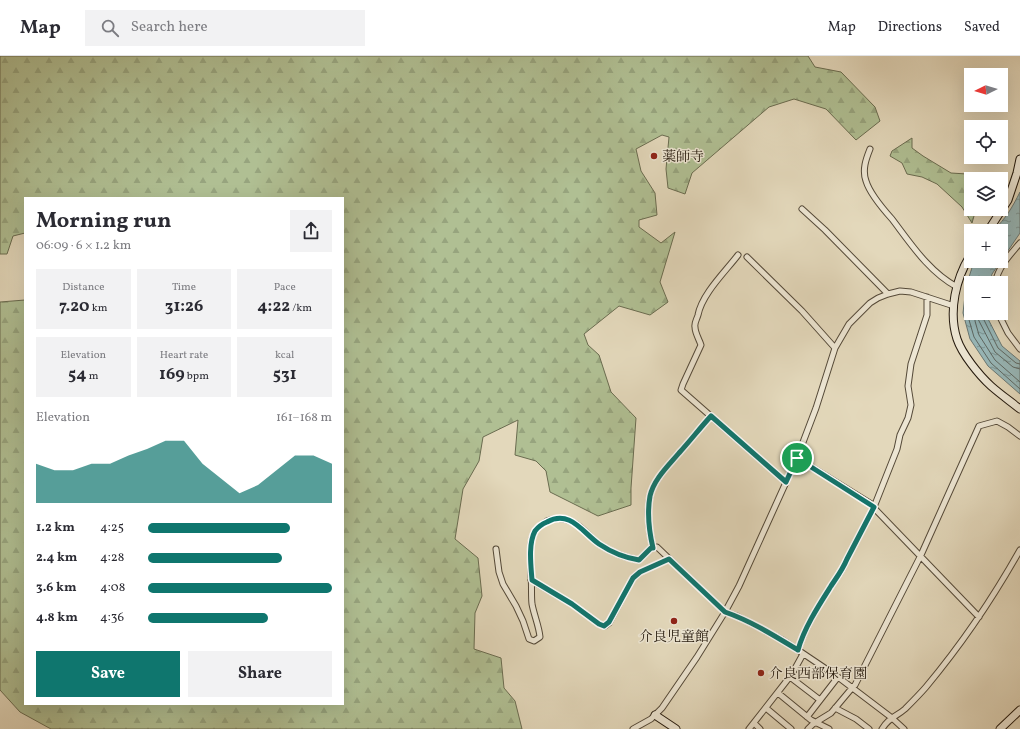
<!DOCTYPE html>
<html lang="en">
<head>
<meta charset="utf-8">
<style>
	body { margin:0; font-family:Vollkorn,"Noto Serif JP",serif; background:#f2f2f3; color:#2b2b33; height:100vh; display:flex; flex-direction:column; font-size:15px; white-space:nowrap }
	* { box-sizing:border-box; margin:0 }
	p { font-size:13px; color:#7c7c81 }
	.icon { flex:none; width:22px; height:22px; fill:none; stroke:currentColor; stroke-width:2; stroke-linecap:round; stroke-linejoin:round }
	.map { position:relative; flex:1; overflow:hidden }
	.sheet { position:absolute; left:24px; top:141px; width:320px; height:508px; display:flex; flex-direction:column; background:#fff; border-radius:0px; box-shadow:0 4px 16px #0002 }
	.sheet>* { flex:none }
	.needle { width:26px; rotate:265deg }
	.controls { position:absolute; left:964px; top:12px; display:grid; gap:8px }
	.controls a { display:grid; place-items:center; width:44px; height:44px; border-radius:0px; background:#fff; box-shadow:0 4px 16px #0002; font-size:20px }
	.pin { position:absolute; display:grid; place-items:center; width:34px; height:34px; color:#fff; margin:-17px; border:2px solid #fff; border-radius:50%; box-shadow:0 1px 4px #0007 }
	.round { display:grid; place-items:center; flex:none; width:42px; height:42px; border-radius:0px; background:#f2f2f3 }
	.head { display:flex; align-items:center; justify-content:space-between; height:68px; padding:0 12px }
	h1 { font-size:22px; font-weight:700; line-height:30px }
	.stats { display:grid; grid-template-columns:repeat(3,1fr); gap:6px; height:68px; padding:4px 12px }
	.stats div { display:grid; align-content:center; border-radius:0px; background:#f2f2f3; text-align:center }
	.stats b { font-size:17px; font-weight:700 }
	.stats small { font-size:11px; font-weight:400 }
	.stats p { font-size:11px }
	.chart { height:112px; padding:8px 12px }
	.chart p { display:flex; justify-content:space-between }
	.chart svg { width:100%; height:72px; margin-top:4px; fill:#0f766e; opacity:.7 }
	.primary-button { display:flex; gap:8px; margin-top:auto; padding:8px 12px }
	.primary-button a { flex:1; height:46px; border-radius:0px; background:#0f766e; color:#fff; font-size:16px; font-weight:700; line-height:46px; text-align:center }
	.primary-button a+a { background:#f2f2f3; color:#2b2b33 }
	ul { padding:0 12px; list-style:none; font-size:13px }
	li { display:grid; grid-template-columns:64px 48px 1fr; align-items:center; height:30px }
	li i { height:10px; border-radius:5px; background:#0f766e }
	header { display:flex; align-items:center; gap:24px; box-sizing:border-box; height:56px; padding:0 20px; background:#fff; border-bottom:1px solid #e1e1e2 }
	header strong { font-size:19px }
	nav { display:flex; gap:22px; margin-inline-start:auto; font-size:14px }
	.search { width:280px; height:36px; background:#f2f2f3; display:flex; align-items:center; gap:10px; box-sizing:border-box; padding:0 14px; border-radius:0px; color:#7c7c81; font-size:15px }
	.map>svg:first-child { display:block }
	.forest { fill:url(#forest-firs); stroke:#6a6c50 }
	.water { fill:url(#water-ripples); stroke:#6a7874 }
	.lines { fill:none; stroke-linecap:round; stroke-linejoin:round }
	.shore { stroke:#5e6863; stroke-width:1 }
	.street-casing { stroke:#544938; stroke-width:7 }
	.secondary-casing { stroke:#24190d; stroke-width:9 }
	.street { stroke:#ede6d3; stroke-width:5 }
	.secondary { stroke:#ede6d3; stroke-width:7 }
	.route-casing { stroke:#fff; stroke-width:8 }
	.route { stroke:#0f766e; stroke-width:5 }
	.poi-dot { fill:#8f2418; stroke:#ede6d3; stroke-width:1.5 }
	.labels { text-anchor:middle; stroke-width:3; stroke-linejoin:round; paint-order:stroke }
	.poi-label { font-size:14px; fill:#24190d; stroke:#ede6d3; text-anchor:start }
</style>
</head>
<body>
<header>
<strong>Map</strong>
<div class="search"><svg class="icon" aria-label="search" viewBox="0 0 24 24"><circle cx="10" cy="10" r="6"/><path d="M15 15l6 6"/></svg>Search here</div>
<nav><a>Map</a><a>Directions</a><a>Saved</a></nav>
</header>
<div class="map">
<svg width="1020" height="673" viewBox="0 0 1020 673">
	<defs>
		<pattern id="forest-firs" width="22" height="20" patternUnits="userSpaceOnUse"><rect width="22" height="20" fill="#b0bf93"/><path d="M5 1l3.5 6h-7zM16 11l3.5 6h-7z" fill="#97a47e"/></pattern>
		<pattern id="water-ripples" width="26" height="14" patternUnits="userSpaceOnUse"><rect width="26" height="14" fill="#98b8b9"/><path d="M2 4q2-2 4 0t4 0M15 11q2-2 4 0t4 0" fill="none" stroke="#7c9595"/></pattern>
	</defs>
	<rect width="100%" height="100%" fill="#e3d8bb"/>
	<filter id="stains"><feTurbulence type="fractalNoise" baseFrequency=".005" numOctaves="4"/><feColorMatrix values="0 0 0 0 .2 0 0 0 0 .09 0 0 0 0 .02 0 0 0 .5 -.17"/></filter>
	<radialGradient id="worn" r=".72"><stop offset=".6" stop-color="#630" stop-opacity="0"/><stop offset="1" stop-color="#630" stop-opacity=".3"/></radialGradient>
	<path class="forest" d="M0 0H808L815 11 841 16 875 51 880 65 856 84 826 53 794 43 769 51 692 117 685 138 668 132 666 113 669 81 662 79 636 93 641 115 655 137 657 159 639 164V171L661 187 675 176 660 226 668 246 650 259 619 250 584 278 588 289 599 299 611 336 636 362 631 432V449L598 460 550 436 546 415 536 405 515 399 518 364 483 381 479 405 463 433 455 483 478 502 482 540 475 557 474 593 501 602 504 632 515 645 522 673H51L20 656 0 634V246L25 244V648H343V142H25V177L13 180 7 198H0Z
		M912 82V92L923 100 951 117 967 118 973 123H971V153H976L972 167 962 151 937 128 922 121 907 118 902 107 890 100 892 95Z"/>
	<path class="water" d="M1020 136V177L1001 205V175H993C1006 162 1012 152 1020 136Z
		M974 205H1001L992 218 990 227H971V257H986V259L1002 290 1020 305V338L988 310 970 283 963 257 966 231Z"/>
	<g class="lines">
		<path class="shore" d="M971 228 970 232 967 257 974 281 991 307 1020 333
			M982 257V260L998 292 1016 307 1020 308
			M1020 313 1013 311 995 296 978 263 977 262 975 263V265L979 279 995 304 1020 326"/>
		<defs>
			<path id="street" d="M870 93C866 103 862 114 866 125 870 138 883 153 892 163 911 188 929 216 957 231
				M802 153 825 174 888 238
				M738 199C725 216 702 238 698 259 697 263 694 267 695 271 695 277 699 283 701 289L683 328 681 334 786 426
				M747 201 802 255 835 292
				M995 227C999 210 1009 200 1020 187
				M998 257 1008 277 1020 293
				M797 402 873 449 875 453 979 561
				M653 492C649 475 646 457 650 440 654 424 668 410 679 397 690 385 700 372 711 360
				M496 493 499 516 503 528 516 550 523 565 529 583 534 585 540 581C539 570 534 559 532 548 531 539 532 530 531 520 531 507 528 487 535 475 538 470 543 468 547 465 556 461 565 462 574 467 584 472 590 482 599 488 611 496 626 502 639 504L651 492 657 491 725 556 737 560 781 583 798 594 838 621 892 662 904 673
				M531 524 572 548 599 568 605 570 609 567 633 522 640 516 669 503
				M798 594C804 573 819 549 831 530 837 521 844 513 847 503L874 451 897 393 900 379 908 362 911 349 908 330 911 308 927 259V241
				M790 621 820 644
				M778 637 811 664 829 673
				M766 652 791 673
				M835 652 856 663 869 673
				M807 661 838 621
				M754 667 760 673
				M633 673 651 663 662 652 697 601 725 556 739 530 797 402 816 352 835 292 849 268 870 247 878 242 888 238 900 235 911 236 954 250
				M749 673 792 618 803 598
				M808 673 813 668 831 657 852 632 855 629 921 499 979 370 997 365 1008 371 1020 380
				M882 673C889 661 896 661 905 653 912 646 920 638 926 631 962 588 993 542 1020 494"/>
			<path id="secondary" d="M988 175 1008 144 1017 117 1020 103
				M971 198C956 222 948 255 957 283 962 298 979 319 991 330 1000 338 1010 345 1020 353
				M655 659 676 673
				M1000 673 1020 654"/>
		</defs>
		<use href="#street" class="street-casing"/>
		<use href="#secondary" class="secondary-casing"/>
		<use href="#street" class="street"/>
		<use href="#secondary" class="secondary"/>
	</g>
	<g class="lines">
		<defs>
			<path id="route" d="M711 360 786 426 797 402 874 451 847 503C843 513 837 521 831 530 819 549 804 572 798 594 775 580 751 565 725 556L669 503 640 516 633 522 609 566 604 570 599 568 572 548 532 524C531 510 528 488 535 475 538 471 542 468 547 466 570 453 583 477 599 488 611 496 626 502 639 504L651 492H653C649 475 647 457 650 440 654 423 668 410 679 397 690 385 700 372 711 360Z"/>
		</defs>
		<use href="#route" class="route-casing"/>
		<use href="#route" class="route"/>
	</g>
	<g class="poi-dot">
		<circle cx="654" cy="100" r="4"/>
		<circle cx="674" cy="565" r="4"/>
		<circle cx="761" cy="617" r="4"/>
	</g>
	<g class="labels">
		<g class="poi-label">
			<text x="662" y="105">薬師寺</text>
			<text x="674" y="585" text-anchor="middle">介良児童館</text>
			<text x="769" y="622">介良西部保育園</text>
		</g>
	</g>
	<rect width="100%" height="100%" filter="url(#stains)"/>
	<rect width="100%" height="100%" fill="url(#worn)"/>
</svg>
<div class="controls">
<a><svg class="needle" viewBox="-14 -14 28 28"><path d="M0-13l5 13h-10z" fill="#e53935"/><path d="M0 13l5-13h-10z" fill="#7c7c81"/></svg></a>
<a><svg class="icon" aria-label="locate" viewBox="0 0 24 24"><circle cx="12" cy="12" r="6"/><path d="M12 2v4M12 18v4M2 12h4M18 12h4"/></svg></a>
<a><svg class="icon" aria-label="layers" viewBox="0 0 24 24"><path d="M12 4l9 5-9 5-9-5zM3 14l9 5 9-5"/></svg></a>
<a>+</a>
<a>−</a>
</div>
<div class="pin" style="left:797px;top:402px;background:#1e9e55"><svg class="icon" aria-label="arrive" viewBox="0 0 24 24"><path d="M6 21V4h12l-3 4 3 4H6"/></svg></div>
<section class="sheet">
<div class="head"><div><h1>Morning run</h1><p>06:09 · 6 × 1.2 km</p></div><a class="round"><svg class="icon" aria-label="share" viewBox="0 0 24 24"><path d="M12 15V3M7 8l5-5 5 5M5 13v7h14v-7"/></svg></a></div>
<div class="stats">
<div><p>Distance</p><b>7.20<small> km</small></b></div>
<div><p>Time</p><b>31:26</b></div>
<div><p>Pace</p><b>4:22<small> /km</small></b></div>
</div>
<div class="stats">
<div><p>Elevation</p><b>54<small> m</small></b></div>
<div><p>Heart rate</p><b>169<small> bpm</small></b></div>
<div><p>kcal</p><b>531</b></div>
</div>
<div class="chart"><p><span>Elevation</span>161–168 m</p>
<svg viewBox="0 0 160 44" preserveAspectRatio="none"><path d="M0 44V20L10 24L20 24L30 20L40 20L50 15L60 11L70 6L80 6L90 20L100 29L110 38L120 33L130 24L140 15L150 15L160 20V44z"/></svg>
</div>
<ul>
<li><b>1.2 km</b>4:25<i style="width:77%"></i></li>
<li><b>2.4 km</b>4:28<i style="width:73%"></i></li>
<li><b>3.6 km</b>4:08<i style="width:100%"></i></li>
<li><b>4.8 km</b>4:36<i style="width:65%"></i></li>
</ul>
<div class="primary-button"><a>Save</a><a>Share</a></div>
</section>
</div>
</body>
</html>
